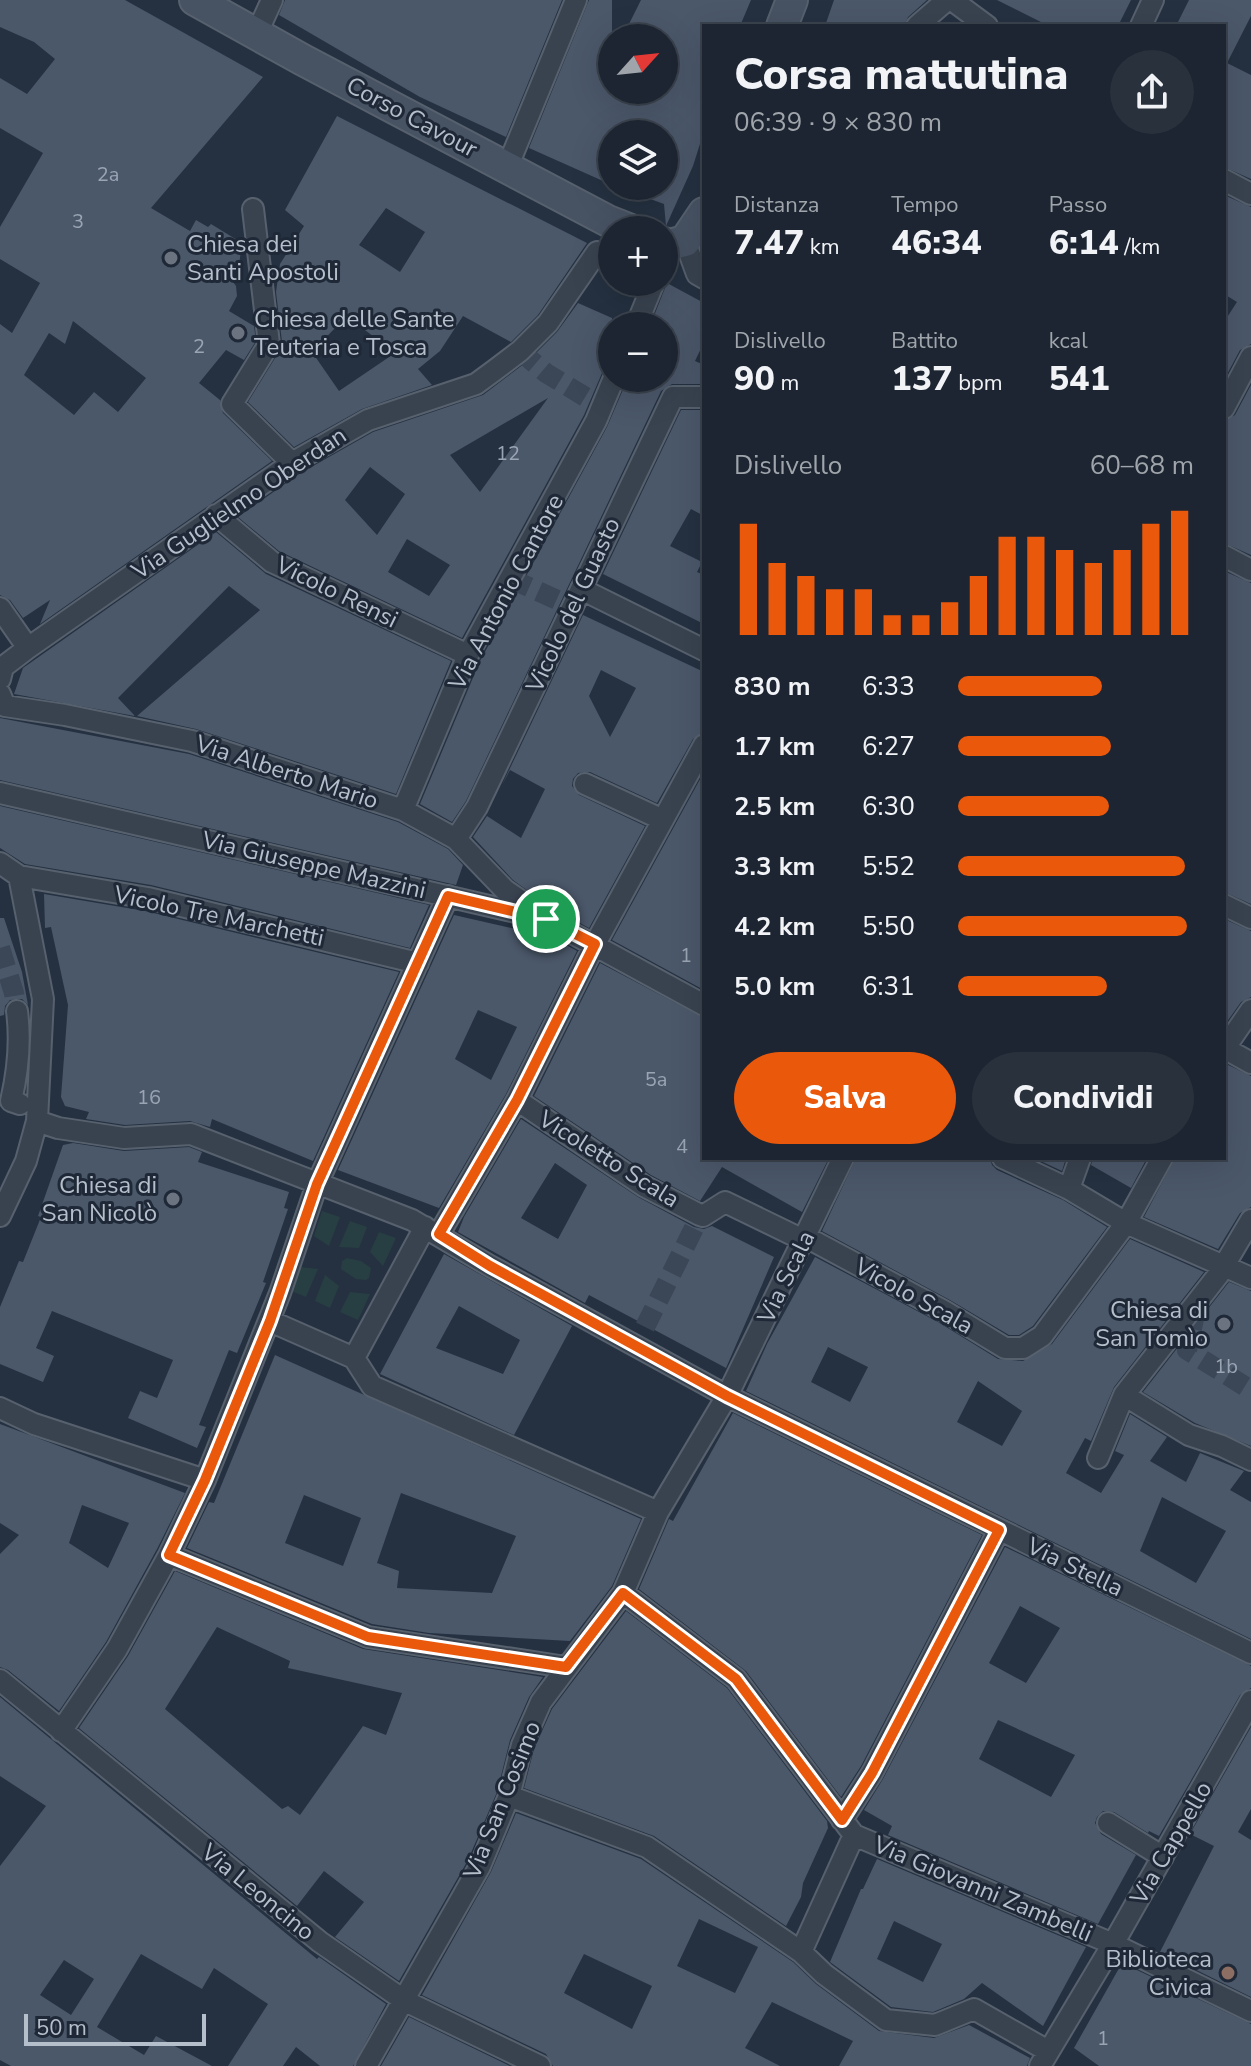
<!DOCTYPE html>
<html lang="it">
<head>
<meta charset="utf-8">
<style>
	body { margin:0; font-family:"Nunito Sans",sans-serif; background:#29313d; color:#f1f3f6; height:100vh; display:flex; flex-direction:column; font-size:30px; white-space:nowrap }
	* { box-sizing:border-box; margin:0 }
	p { font-size:26px; color:#a0a5ab }
	.icon { flex:none; width:44px; height:44px; fill:none; stroke:currentColor; stroke-width:2; stroke-linecap:round; stroke-linejoin:round }
	.map { position:relative; flex:1; overflow:hidden }
	.sheet { position:absolute; left:702px; top:24px; width:524px; height:1136px; display:flex; flex-direction:column; background:#1c2531; border-radius:0px; box-shadow:0 8px 32px #0002,0 0 0 2px #3a424d }
	.sheet>* { flex:none }
	.needle { width:52px; rotate:63deg }
	.tools { position:absolute; left:598px; top:24px; display:grid; gap:16px }
	.tools a { display:grid; place-items:center; width:80px; height:80px; border-radius:50%; background:#1c2531; box-shadow:0 8px 32px #0002,0 0 0 2px #3a424d; font-size:40px }
	.scale { position:absolute; left:24px; bottom:20px; width:182px; box-sizing:border-box; padding-left:8px; border:4px solid #b5becb; border-top:0; font-size:22px; line-height:28px; white-space:nowrap; color:#b5becb; -webkit-text-stroke:6px #1e2836; paint-order:stroke }
	.pin { position:absolute; display:grid; place-items:center; width:68px; height:68px; color:#fff; margin:-34px; border:4px solid #fff; border-radius:50%; box-shadow:0 2px 8px #0007 }
	.round { display:grid; place-items:center; flex:none; width:84px; height:84px; border-radius:42px; background:#29313d }
	.headline { display:flex; align-items:center; justify-content:space-between; height:136px; padding:0 32px }
	h1 { font-size:44px; font-weight:800; line-height:60px }
	.stats { display:grid; grid-template-columns:repeat(3,1fr); gap:12px; height:136px; padding:8px 32px }
	.stats div { display:grid; align-content:center }
	.stats b { font-size:34px; font-weight:800 }
	.stats small { font-size:22px; font-weight:400 }
	.stats p { font-size:22px }
	.chart { height:224px; padding:16px 32px }
	.chart p { display:flex; justify-content:space-between }
	.chart svg { width:100%; height:144px; margin-top:8px; stroke:#ea580c; stroke-width:6 }
	.primary-button { display:flex; gap:16px; margin-top:auto; padding:16px 32px }
	.primary-button a { flex:1; height:92px; border-radius:48px; background:#ea580c; color:#fff; font-size:32px; font-weight:800; line-height:92px; text-align:center }
	.primary-button a+a { background:#29313d; color:#f1f3f6 }
	ul { padding:0 32px; list-style:none; font-size:26px }
	li { display:grid; grid-template-columns:128px 96px 1fr; align-items:center; height:60px }
	li i { height:20px; border-radius:10px; background:#ea580c }
	.map>svg:first-child { display:block }
	.green { fill:#273f42 }
	.building { fill:#4b586a; fill-rule:evenodd }
	.lines { fill:none; stroke-linecap:round; stroke-linejoin:round }
	.street-tunnel { stroke:#3b4656; stroke-width:20; stroke-dasharray:20 10; stroke-linecap:butt }
	.street-casing { stroke:#57616e; stroke-width:24 }
	.secondary-casing { stroke:#57616e; stroke-width:34 }
	.street { stroke:#394350; stroke-width:20 }
	.secondary { stroke:#475263; stroke-width:30 }
	.route-casing { stroke:#fff; stroke-width:16 }
	.route { stroke:#ea580c; stroke-width:10 }
	.worship-dot { fill:#6b7280; stroke:#1e2836; stroke-width:3 }
	.education-dot { fill:#8d6e63; stroke:#1e2836; stroke-width:3 }
	.labels { text-anchor:middle; stroke-width:6; stroke-linejoin:round; paint-order:stroke }
	.number-label { font-size:20px; fill:#9aa4b3 }
	.street-label { font-size:24px; fill:#b5becb; stroke:#1e2836 }
	.poi-label { font-size:24px; fill:#b5becb; stroke:#1e2836; text-anchor:end }
</style>
</head>
<body>
<div class="map">
<svg width="1251" height="2066" viewBox="0 0 1251 2066">
	<rect width="100%" height="100%" fill="#253141"/>
	<path class="green" d="M322 1211 340 1217 329 1246 314 1236Z
		M350 1221 367 1227 359 1248 339 1247Z
		M379 1232 396 1238 383 1266 370 1252Z
		M347 1258 361 1261 371 1268 369 1278 366 1280 356 1279 341 1269 342 1261Z
		M300 1267 318 1269 306 1297 289 1290Z
		M325 1275 339 1286 330 1308 315 1301Z
		M350 1292 370 1294 358 1320 340 1312Z"/>
	<path class="building" d="M0 0H125L263 77 151 208 190 231 196 220 208 227 211 224 242 243 239 265 231 279 236 286 237 296 229 311 254 326 256 341 244 360 226 350 199 383 220 400 223 413 272 461 40 624 50 600 23 618 10 600 0 595V324L12 333 40 283 0 259V227L43 153 0 128V78L27 94 55 59 34 42 0 27ZM73 321 146 378 118 412 94 392 74 415 24 375 49 333 65 344Z
		M285 0H562L506 137 420 97 279 15Z
		M589 0H612V90H664V38H622L641 0H751L740 26H704V131L693 166 666 226 664 204 620 188V186H664V134H612V185L529 148Z
		M834 0H927L908 17 904 26H825Z
		M997 0H1131L1118 26H1049Z
		M1189 0H1251V16L1227 63 1251 75V179L1224 167V26H1176Z
		M337 116 587 243 538 315 511 342 463 316 440 351 418 369 432 385 362 409 294 447 248 402 280 350 282 342 276 292 280 264 304 226 285 210ZM386 208 425 232 400 272 359 245ZM344 314 395 353 339 391 312 352 336 327Z
		M1224 195 1251 207V344L1240 350 1224 380V322L1237 302 1224 294Z
		M667 283 704 303V342L695 361 704 365V384H672L661 391 466 801 452 822 420 804 480 661 607 427 625 385 643 393 649 378H664V326H650Z
		M578 303 612 318V365L602 373 584 415 462 638 279 551 238 517 299 474 373 432 483 395 529 360 557 332ZM548 398 480 492 450 455ZM370 467 405 494 377 535 345 500ZM407 539 450 565 429 596 388 572Z
		M1251 385V555L1224 543V421L1235 415Z
		M681 410H704V516L691 509 670 546 702 562 697 572 704 575V624L603 574Z
		M216 532 266 574 451 661 396 794 196 729 137 716 260 610 229 586 118 698 135 716 14 694 23 668Z
		M1224 571 1251 583V904L1224 892Z
		M583 615 704 672V732L693 739 657 803 590 772 578 773 573 779 572 786 579 795 645 826 589 928 549 906 513 880 473 837 487 816 521 838 545 789 510 770 502 785ZM601 670 636 688 610 737 589 696Z
		M0 718 189 754 398 822 448 849 463 865 456 885 0 780Z
		M704 772V990L612 940Z
		M0 806 429 905 410 948 151 885 25 864 0 848Z
		M44 894 145 911 399 972 313 1161 212 1119 210 1127 190 1121 125 1125 86 1119 89 1112 65 1106 61 1097 68 1005 51 927 45 928Z
		M454 915 520 930 522 927 541 931 577 951 506 1094 439 1208 338 1170ZM478 1010 517 1027 491 1080 455 1059Z
		M0 918H4L22 972 28 1005 22 999 10 1000 5 1006 4 1015 0 1016Z
		M1224 919 1251 931V997L1241 1002 1224 1026Z
		M600 963 704 1018V1158H829L802 1212 722 1167 700 1201 651 1175 534 1096Z
		M1224 1063 1251 1076V1207L1240 1213 1218 1249 1144 1217 1175 1158H1224Z
		M521 1119 638 1197 694 1227 704 1229 712 1226 774 1257 726 1368 589 1295 585 1303 458 1232 464 1217ZM555 1163 587 1185 558 1239 521 1218Z
		M73 1143 124 1151 189 1147 202 1152 198 1162 289 1192 284 1208 288 1209 263 1282 266 1283 237 1353 229 1350 199 1425 206 1427 197 1448 128 1418 140 1391 157 1398 173 1360 52 1311 36 1348 54 1356 43 1382 0 1364V1307L19 1261 23 1262 41 1217 38 1216 63 1145Z
		M856 1158H990L992 1165 997 1170 1063 1200 1107 1227 1033 1326 1019 1335H1009L950 1300 822 1231Z
		M1034 1158H1066L1062 1171Z
		M1093 1158H1147L1131 1188 1091 1165Z
		M1130 1239 1204 1272 1114 1387 1091 1441 1085 1438 1066 1473 1101 1493 1124 1455 1115 1451 1130 1414 1167 1437 1150 1461 1186 1482 1200 1453 1244 1471 1230 1490 1251 1502V1639L746 1391 767 1344 815 1257 938 1322 998 1359 1023 1361 1052 1344ZM828 1347 868 1367 850 1402 811 1382ZM978 1381 1022 1411 1002 1446 957 1422ZM1162 1497 1226 1531 1196 1583 1140 1551Z
		M444 1254 572 1326 514 1435 380 1374ZM459 1306 520 1340 503 1374 436 1348Z
		M1229 1282 1251 1291V1446L1195 1423 1143 1392Z
		M275 1355 641 1519 612 1586 570 1641 429 1633 372 1624 187 1548 209 1502 214 1503ZM401 1493 516 1536 492 1593 397 1588 399 1571 377 1563ZM304 1495 361 1518 343 1566 285 1543Z
		M733 1413 982 1535 861 1766 841 1797 746 1671 639 1589 669 1519 673 1521Z
		M0 1424 185 1493 157 1549 106 1642 59 1711 8 1670 0 1667V1554L19 1535 0 1523ZM82 1505 129 1523 108 1568 69 1543Z
		M1005 1547 1251 1666V1688L1240 1695 1159 1836 1149 1831 1148 1833 1114 1812 1103 1811 1097 1817 1095 1823 1101 1834 1136 1855 1098 1924 888 1835 892 1826 864 1810 883 1779ZM1020 1606 1060 1628 1026 1683 989 1663ZM998 1720 1075 1755 1051 1797 979 1759Z
		M175 1571 363 1649 543 1677 529 1697 510 1740 497 1792 468 1860 399 1981 335 1937 364 1902 324 1871 297 1906 79 1728 128 1656ZM217 1627 290 1661 288 1668 402 1693 386 1735 363 1726 300 1815 288 1806 282 1809 165 1709Z
		M626 1611 727 1688 827 1821 828 1828 803 1883 801 1897 786 1926 654 1836 524 1788 534 1749 552 1709Z
		M0 1697 317 1959 319 1957 386 2004 353 2066H320L296 2047 283 2066H228L268 2004 214 1968 202 1989 141 1954 97 2027 144 2055 156 2036 212 2066H11L0 2060V1866L46 1806 0 1776ZM64 1960 94 1979 71 2015 40 1995Z
		M1251 1727V1809L1238 1832 1251 1840V1997L1160 1952 1214 1846 1190 1834Z
		M516 1813 641 1859 793 1962 816 1984 879 2031 934 2038 969 2025 1030 2058 1027 2066H839L853 2041 772 2002 745 2048 780 2066H553L546 2054 422 1995 491 1872ZM699 1919 758 1947 735 1993 677 1966ZM584 1954 652 1986 632 2029 564 1993Z
		M877 1859 1086 1947 1043 2026 982 1983 964 1999 933 2012 891 2007 830 1962 861 1889H863ZM894 1921 942 1944 923 1982 877 1959Z
		M1122 1963 1251 2024V2066H1099L1074 2048Z
		M409 2017 510 2066H381Z"/>
	<g class="lines">
		<path class="street-tunnel" d="M520 351 546 373 602 407
			M511 579 573 607
			M0 948 14 993 17 1011
			M1188 1311 1194 1319 1187 1350 1251 1390
			M645 1327 698 1220"/>
		<defs>
			<path id="street" d="M952 0 987 26
				M917 26 947 0
				M1141 26 1153 0
				M256 35 272 0
				M507 168 576 0
				M1224 180 1251 194
				M253 209 269 344 232 404 292 463
				M685 241 697 274 704 278
				M636 326 654 282
				M1224 408 1251 357
				M216 515 272 562 468 655
				M1224 556 1251 570
				M581 589 704 650
				M0 608 28 648
				M0 679 3 667 28 648 292 463 368 420 476 384 495 370 520 351 548 323 597 252
				M0 694 5 706 65 715 192 741 403 810 456 839 505 890 537 912
				M585 784 661 819
				M0 793 546 919 704 1005
				M403 810 468 655 596 421 614 378
				M456 839 477 807 673 397H704
				M0 863 19 876 43 999 37 1121 26 1161 0 1216
				M19 876 148 898 418 963
				M1224 905 1251 918
				M17 1011C21 1042 18 1071 11 1101L20 1104
				M1224 1048 1251 1063
				M1224 1049 1251 1010
				M517 1100 644 1186 700 1215 703 1216 725 1202 795 1236 806 1237 944 1311 1005 1348H1023L1042 1336 1126 1223 1162 1158
				M37 1121 58 1128 124 1138 191 1134 412 1220 490 1266 727 1396 1251 1653
				M1003 1158 1069 1189 1126 1223 1251 1278
				M1069 1189 1080 1158
				M1251 1220 1219 1274 1124 1395 1189 1435 1222 1446 1251 1460
				M439 1234 517 1100 595 944 704 745
				M270 1321 354 1358
				M354 1358 372 1386 658 1512
				M354 1358 425 1227
				M0 1408 34 1424 205 1480
				M1098 1458 1124 1395
				M169 1555 368 1637 566 1667
				M623 1593 736 1679 854 1835 1113 1944 1251 2011
				M0 1680 320 1942 405 2001 540 2066
				M61 1731 117 1649 169 1555 205 1480 280 1293 317 1184 448 896
				M509 1796 647 1847 801 1952 824 1974 886 2020 935 2025 974 2009 1048 2051
				M842 1820 872 1773 999 1530
				M1108 1823 1163 1857
				M801 1952 854 1835
				M366 2066 480 1866 509 1796 522 1745 541 1702 623 1593 658 1512 727 1396 843 1158
				M1040 2066 1113 1944 1251 1701"/>
			<path id="secondary" d="M195 0 303 60 608 221 631 230
				M782 26 792 0
				M664 243 669 245 685 241 704 213"/>
		</defs>
		<use href="#street" class="street-casing"/>
		<use href="#secondary" class="secondary-casing"/>
		<use href="#street" class="street"/>
		<use href="#secondary" class="secondary"/>
	</g>
	<g class="lines">
		<defs>
			<path id="route" d="M448 896 546 919 595 944 517 1100 439 1234 490 1266 727 1396 999 1530 872 1773 842 1820 736 1679 623 1593 566 1667 368 1637 169 1555 205 1480 270 1321 317 1184Z"/>
		</defs>
		<use href="#route" class="route-casing"/>
		<use href="#route" class="route"/>
	</g>
	<g class="worship-dot">
		<circle cx="171" cy="258" r="8"/>
		<circle cx="238" cy="333" r="8"/>
		<circle cx="173" cy="1199" r="8"/>
		<circle cx="1224" cy="1324" r="8"/>
	</g>
	<circle class="education-dot" cx="1228" cy="1973" r="8"/>
	<g class="labels">
		<g class="number-label">
			<text x="108" y="181">2a</text>
			<text x="78" y="228">3</text>
			<text x="199" y="353">2</text>
			<text x="508" y="460">12</text>
			<text x="686" y="962">1</text>
			<text x="656" y="1086">5a</text>
			<text x="149" y="1104">16</text>
			<text x="682" y="1153">4</text>
			<text x="1226" y="1373">1b</text>
			<text x="1103" y="2045">1</text>
		</g>
		<g class="street-label">
			<text transform="translate(412 117) rotate(28)" y="8">Corso Cavour</text>
			<text transform="translate(239 503) rotate(-34)" y="8">Via Guglielmo Oberdan</text>
			<text transform="translate(337 592) rotate(26)" y="8">Vicolo Rensi</text>
			<text transform="translate(506 592) rotate(-62)" y="8">Via Antonio Cantore</text>
			<text transform="translate(573 605) rotate(-65)" y="8">Vicolo del Guasto</text>
			<text transform="translate(287 772) rotate(18)" y="8">Via Alberto Mario</text>
			<text transform="translate(314 865) rotate(13)" y="8">Via Giuseppe Mazzini</text>
			<text transform="translate(219 916) rotate(12)" y="8">Vicolo Tre Marchetti</text>
			<text transform="translate(609 1159) rotate(32)" y="8">Vicoletto Scala</text>
			<text transform="translate(786 1277) rotate(-64)" y="8">Via Scala</text>
			<text transform="translate(914 1296) rotate(29)" y="8">Vicolo Scala</text>
			<text transform="translate(1075 1567) rotate(26)" y="8">Via Stella</text>
			<text transform="translate(502 1800) rotate(-68)" y="8">Via San Cosimo</text>
			<text transform="translate(1171 1843) rotate(-60)" y="8">Via Cappello</text>
			<text transform="translate(983 1889) rotate(23)" y="8">Via Giovanni Zambelli</text>
			<text transform="translate(258 1892) rotate(39)" y="8">Via Leoncino</text>
		</g>
		<g class="poi-label">
			<text x="187" y="252" text-anchor="start">Chiesa dei<tspan x="187" dy="28">Santi Apostoli</tspan></text>
			<text x="254" y="327" text-anchor="start">Chiesa delle Sante<tspan x="254" dy="28">Teuteria e Tosca</tspan></text>
			<text x="157" y="1193">Chiesa di<tspan x="157" dy="28">San Nicolò</tspan></text>
			<text x="1208" y="1318">Chiesa di<tspan x="1208" dy="28">San Tomìo</tspan></text>
			<text x="1212" y="1967">Biblioteca<tspan x="1212" dy="28">Civica</tspan></text>
		</g>
	</g>
</svg>
<div class="tools">
<a><svg class="needle" viewBox="-14 -14 28 28"><path d="M0-13l5 13h-10z" fill="#e53935"/><path d="M0 13l5-13h-10z" fill="#a0a5ab"/></svg></a>
<a><svg class="icon" aria-label="layers" viewBox="0 0 24 24"><path d="M12 4l9 5-9 5-9-5zM3 14l9 5 9-5"/></svg></a>
<a>+</a>
<a>−</a>
</div>
<div class="scale">50 m</div>
<div class="pin" style="left:546px;top:919px;background:#1e9e55"><svg class="icon" aria-label="arrive" viewBox="0 0 24 24"><path d="M6 21V4h12l-3 4 3 4H6"/></svg></div>
<section class="sheet">
<div class="headline"><div><h1>Corsa mattutina</h1><p>06:39 · 9 × 830 m</p></div><a class="round"><svg class="icon" aria-label="share" viewBox="0 0 24 24"><path d="M12 15V3M7 8l5-5 5 5M5 13v7h14v-7"/></svg></a></div>
<div class="stats">
<div><p>Distanza</p><b>7.47<small> km</small></b></div>
<div><p>Tempo</p><b>46:34</b></div>
<div><p>Passo</p><b>6:14<small> /km</small></b></div>
</div>
<div class="stats">
<div><p>Dislivello</p><b>90<small> m</small></b></div>
<div><p>Battito</p><b>137<small> bpm</small></b></div>
<div><p>kcal</p><b>541</b></div>
</div>
<div class="chart"><p><span>Dislivello</span>60–68 m</p>
<svg viewBox="0 0 160 44" preserveAspectRatio="none"><path d="M5 44V10M15 44V22M25 44V26M35 44V30M45 44V30M55 44V38M65 44V38M75 44V34M85 44V26M95 44V14M105 44V14M115 44V18M125 44V22M135 44V18M145 44V10M155 44V6"/></svg>
</div>
<ul>
<li><b>830 m</b>6:33<i style="width:61%"></i></li>
<li><b>1.7 km</b>6:27<i style="width:65%"></i></li>
<li><b>2.5 km</b>6:30<i style="width:64%"></i></li>
<li><b>3.3 km</b>5:52<i style="width:96%"></i></li>
<li><b>4.2 km</b>5:50<i style="width:97%"></i></li>
<li><b>5.0 km</b>6:31<i style="width:63%"></i></li>
</ul>
<div class="primary-button"><a>Salva</a><a>Condividi</a></div>
</section>
</div>
</body>
</html>
